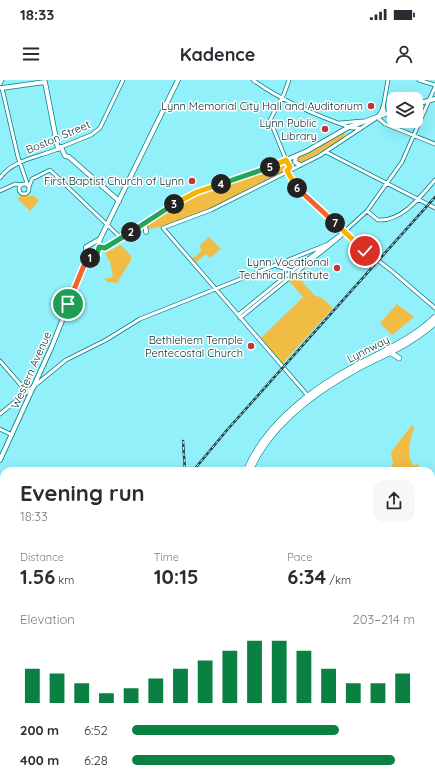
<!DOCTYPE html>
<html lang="en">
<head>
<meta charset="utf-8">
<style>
	body { margin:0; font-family:Quicksand,sans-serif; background:#f7f7f7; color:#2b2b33; height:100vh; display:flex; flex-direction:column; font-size:15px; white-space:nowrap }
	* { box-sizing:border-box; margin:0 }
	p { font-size:13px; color:#7c7c81 }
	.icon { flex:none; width:22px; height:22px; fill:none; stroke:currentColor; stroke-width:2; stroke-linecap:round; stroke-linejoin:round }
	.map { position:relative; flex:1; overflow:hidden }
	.details { position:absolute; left:0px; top:387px; width:435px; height:316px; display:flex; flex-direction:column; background:#fff; border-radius:12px 12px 0 0; box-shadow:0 4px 16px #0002 }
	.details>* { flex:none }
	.buttons { position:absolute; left:387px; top:12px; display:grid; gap:8px }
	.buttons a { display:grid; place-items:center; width:36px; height:36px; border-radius:8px; background:#fff; box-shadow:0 4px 16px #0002; font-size:20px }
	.pin { position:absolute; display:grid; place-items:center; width:34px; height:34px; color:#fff; margin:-17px; border:2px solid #fff; border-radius:50%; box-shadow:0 1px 4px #0007 }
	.km { position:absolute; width:20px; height:20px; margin:-10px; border-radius:50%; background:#222; color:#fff; font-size:11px; line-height:20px; text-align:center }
	.round { display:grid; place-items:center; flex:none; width:42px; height:42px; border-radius:12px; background:#f7f7f7 }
	.overview { display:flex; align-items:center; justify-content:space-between; height:68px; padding:0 20px }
	h1 { font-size:22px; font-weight:700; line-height:30px }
	.figures { display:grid; grid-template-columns:repeat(3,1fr); gap:6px; height:68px; padding:4px 20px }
	.figures div { display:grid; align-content:center }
	.figures b { font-size:20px; font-weight:700 }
	.figures small { font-size:11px; font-weight:400 }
	.figures p { font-size:11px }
	.chart { height:112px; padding:8px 20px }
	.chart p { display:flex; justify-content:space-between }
	.chart svg { width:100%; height:72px; margin-top:4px; stroke:#0b8043; stroke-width:6 }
	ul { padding:0 20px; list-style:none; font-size:13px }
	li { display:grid; grid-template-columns:64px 48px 1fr; align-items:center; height:30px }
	li i { height:10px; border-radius:5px; background:#0b8043 }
	.status { display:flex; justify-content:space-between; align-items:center; height:28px; padding:0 20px; background:#fff; direction:ltr }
	.status svg { height:11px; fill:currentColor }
	header { display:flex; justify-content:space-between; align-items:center; height:52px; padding:0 20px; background:#fff; font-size:18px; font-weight:700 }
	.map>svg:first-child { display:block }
	.green { fill:#f1bc44 }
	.water { fill:#f195f8 }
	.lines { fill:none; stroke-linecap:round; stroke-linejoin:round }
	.secondary-casing { stroke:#007c86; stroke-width:4.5 }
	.primary-casing { stroke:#007c86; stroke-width:5.5 }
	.highway-casing { stroke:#007c86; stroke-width:6 }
	.secondary { stroke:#fff; stroke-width:3 }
	.primary { stroke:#fff; stroke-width:4 }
	.highway { stroke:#fff; stroke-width:5 }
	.rail-casing { stroke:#1d484c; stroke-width:2.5 }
	.rail { stroke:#fff; stroke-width:1; stroke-dasharray:3; stroke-linecap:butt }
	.split-1-casing { stroke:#fff; stroke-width:8 }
	.split-2-casing { stroke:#fff; stroke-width:8 }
	.split-3-casing { stroke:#fff; stroke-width:8 }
	.split-4-casing { stroke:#fff; stroke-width:8 }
	.split-5-casing { stroke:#fff; stroke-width:8 }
	.split-6-casing { stroke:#fff; stroke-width:8 }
	.split-7-casing { stroke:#fff; stroke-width:8 }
	.split-8-casing { stroke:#fff; stroke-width:8 }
	.split-1 { stroke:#f0652b; stroke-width:5 }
	.split-2 { stroke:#22a559; stroke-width:5 }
	.split-3 { stroke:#22a559; stroke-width:5 }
	.split-4 { stroke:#f5b400; stroke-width:5 }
	.split-5 { stroke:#22a559; stroke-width:5 }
	.split-6 { stroke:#f5b400; stroke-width:5 }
	.split-7 { stroke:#f0652b; stroke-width:5 }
	.split-8 { stroke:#f5b400; stroke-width:5 }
	.poi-dot { fill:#c43538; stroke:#fff; stroke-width:1.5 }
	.labels { text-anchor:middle; stroke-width:3; stroke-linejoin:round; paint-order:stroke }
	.poi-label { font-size:11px; fill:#07272a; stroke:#fff; text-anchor:end }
	.street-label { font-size:11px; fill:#07272a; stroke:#fff }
</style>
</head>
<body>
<div class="status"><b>18:33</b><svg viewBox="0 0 49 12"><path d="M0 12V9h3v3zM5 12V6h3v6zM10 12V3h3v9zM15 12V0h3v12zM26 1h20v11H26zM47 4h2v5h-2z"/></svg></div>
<header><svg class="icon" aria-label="menu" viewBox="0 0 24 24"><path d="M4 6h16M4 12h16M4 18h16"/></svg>Kadence<svg class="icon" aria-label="person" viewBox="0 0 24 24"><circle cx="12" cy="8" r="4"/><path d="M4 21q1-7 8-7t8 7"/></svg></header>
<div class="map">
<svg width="435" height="703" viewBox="0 0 435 703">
	<rect width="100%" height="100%" fill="#91f0fa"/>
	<path class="green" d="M342 53 345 54 344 58 301 83 297 82V77Z
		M284 82 288 83V90C243 111 199 140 150 149L147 147V143L186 119Z
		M21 116H34L39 121 30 131 17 118Z
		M209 157 221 169 210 178 206 174 195 183 192 179 202 170 199 166Z
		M121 165 131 176V180L117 203 108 202 104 199 113 197 110 182 105 173Z
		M296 195 314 215 322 218 333 228 282 284 261 258 303 217 289 201Z
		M397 224 414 237 392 255 380 243Z
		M412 345 414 347C410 362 406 371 413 386L418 384 421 391H388L393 384 391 372Z
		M0 618 4 619V689L0 691Z
		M4 699H68V703H0Z
		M79 699H137L134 703H79Z"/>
	<path class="water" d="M435 423V703H134L137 699H431V428Z"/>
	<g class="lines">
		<defs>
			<path id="secondary" d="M253 0C283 22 317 36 352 48H359
				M419 0 435 5
				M0 4 2 0
				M0 8H2L18 77 28 106
				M379 35 383 28 388 0
				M377 37 385 44 435 64
				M340 43 362 41
				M61 67 91 55 100 48 123 0
				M326 72 435 128
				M286 80 270 40 284 14 289 0
				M287 91 300 113 366 171 393 192 435 228
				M0 98C12 80 39 77 58 69
				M19 109a5 5 0 1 1 10 0a5 5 0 1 1-10 0Z
				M29 107 32 99 50 90 121 158
				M0 111 15 104 22 105
				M367 131 378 140C402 142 421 116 435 100
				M96 183 97 175
				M277 186 292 191
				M238 235 292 191 344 152 367 131 402 82 435 7
				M240 238 341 156
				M0 281 26 311
				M309 317 163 148 211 130 319 76 375 39
				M0 334 66 280 106 260 140 239 326 165
				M0 349 12 355"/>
			<path id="primary" d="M2 8 45 2 58 69 61 67 65 76 69 77 119 121
				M416 24 435 19
				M383 28 384 33 386 34
				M296 76 295 82 300 85
				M286 80 290 84V90
				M145 143 146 152
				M99 167H105L194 114 286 80 307 71 349 47 394 31
				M85 181 86 167 100 159
				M0 380 52 266 85 183 88 179 98 172 100 159 178 0"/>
			<path id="highway" d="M391 273 399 278
				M246 391C265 344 313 308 357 285 385 270 412 259 435 237
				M250 391C269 346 315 312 357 289 384 275 412 264 435 243
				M234 703V699"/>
		</defs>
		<use href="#secondary" class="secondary-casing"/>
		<use href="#primary" class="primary-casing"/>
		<use href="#highway" class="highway-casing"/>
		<use href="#secondary" class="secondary"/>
		<use href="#primary" class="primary"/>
		<use href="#highway" class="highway"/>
		<defs>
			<path id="rail" d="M183 361 185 391
				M193 391 227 350 435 117
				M70 703 71 699"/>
		</defs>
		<use href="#rail" class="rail-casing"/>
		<use href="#rail" class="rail"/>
	</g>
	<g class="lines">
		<defs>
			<path id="split-1" d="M68 224 85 183 90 178"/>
			<path id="split-2" d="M90 178 97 175 99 167 105 168 131 152"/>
			<path id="split-3" d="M131 152 174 124"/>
			<path id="split-4" d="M174 124 197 112 221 104"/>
			<path id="split-5" d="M221 104 270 87"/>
			<path id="split-6" d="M270 87 286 80 290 87 287 91 297 108"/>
			<path id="split-7" d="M297 108 335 143"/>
			<path id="split-8" d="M335 143 365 171"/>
		</defs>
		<use href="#split-1" class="split-1-casing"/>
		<use href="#split-2" class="split-2-casing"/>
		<use href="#split-3" class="split-3-casing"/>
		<use href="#split-4" class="split-4-casing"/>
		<use href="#split-5" class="split-5-casing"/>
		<use href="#split-6" class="split-6-casing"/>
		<use href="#split-7" class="split-7-casing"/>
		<use href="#split-8" class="split-8-casing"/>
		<use href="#split-1" class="split-1"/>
		<use href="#split-2" class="split-2"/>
		<use href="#split-3" class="split-3"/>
		<use href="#split-4" class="split-4"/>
		<use href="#split-5" class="split-5"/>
		<use href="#split-6" class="split-6"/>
		<use href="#split-7" class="split-7"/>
		<use href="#split-8" class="split-8"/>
	</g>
	<g class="poi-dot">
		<circle cx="371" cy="26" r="4"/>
		<circle cx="325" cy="49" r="4"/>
		<circle cx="192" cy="101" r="4"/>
		<circle cx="337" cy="188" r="4"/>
		<circle cx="251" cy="266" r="4"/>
	</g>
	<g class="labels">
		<g class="poi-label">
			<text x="363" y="30">Lynn Memorial City Hall and Auditorium</text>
			<text x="317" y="47">Lynn Public<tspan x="317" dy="13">Library</tspan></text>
			<text x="184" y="105">First Baptist Church of Lynn</text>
			<text x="329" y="186">Lynn Vocational<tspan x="329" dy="13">Technical Institute</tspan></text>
			<text x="243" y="264">Bethlehem Temple<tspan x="243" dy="13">Pentecostal Church</tspan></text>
		</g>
		<g class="street-label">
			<text transform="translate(58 57) rotate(-23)" y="4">Boston Street</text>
			<text transform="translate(368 269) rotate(-27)" y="4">Lynnway</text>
			<text transform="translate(31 290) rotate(-66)" y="4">Western Avenue</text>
		</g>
	</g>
</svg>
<div class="buttons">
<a><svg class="icon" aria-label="layers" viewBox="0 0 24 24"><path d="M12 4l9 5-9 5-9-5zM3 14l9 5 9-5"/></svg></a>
</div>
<div class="pin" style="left:68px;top:224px;background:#1e9e55"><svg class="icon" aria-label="arrive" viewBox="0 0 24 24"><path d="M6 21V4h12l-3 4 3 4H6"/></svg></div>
<div class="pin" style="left:365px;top:171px;background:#d93025"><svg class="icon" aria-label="check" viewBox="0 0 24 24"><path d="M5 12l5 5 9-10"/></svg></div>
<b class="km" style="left:90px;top:178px">1</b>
<b class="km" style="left:131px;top:152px">2</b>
<b class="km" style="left:174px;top:124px">3</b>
<b class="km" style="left:221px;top:104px">4</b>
<b class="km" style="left:270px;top:87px">5</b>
<b class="km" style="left:297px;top:108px">6</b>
<b class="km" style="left:335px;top:143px">7</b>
<section class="details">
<div class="overview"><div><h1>Evening run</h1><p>18:33</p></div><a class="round"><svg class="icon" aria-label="share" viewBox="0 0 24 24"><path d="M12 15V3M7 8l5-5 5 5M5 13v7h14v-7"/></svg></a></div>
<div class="figures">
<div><p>Distance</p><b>1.56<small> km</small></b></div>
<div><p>Time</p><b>10:15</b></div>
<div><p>Pace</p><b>6:34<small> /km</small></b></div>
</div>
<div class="chart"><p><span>Elevation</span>203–214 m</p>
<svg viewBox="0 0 160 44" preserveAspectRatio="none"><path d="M5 44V23M15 44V26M25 44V32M35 44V38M45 44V35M55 44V29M65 44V23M75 44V18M85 44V12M95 44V6M105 44V6M115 44V12M125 44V23M135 44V32M145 44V32M155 44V26"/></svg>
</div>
<ul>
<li><b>200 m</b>6:52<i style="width:73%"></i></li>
<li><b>400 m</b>6:28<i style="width:93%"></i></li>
</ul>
</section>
</div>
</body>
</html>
